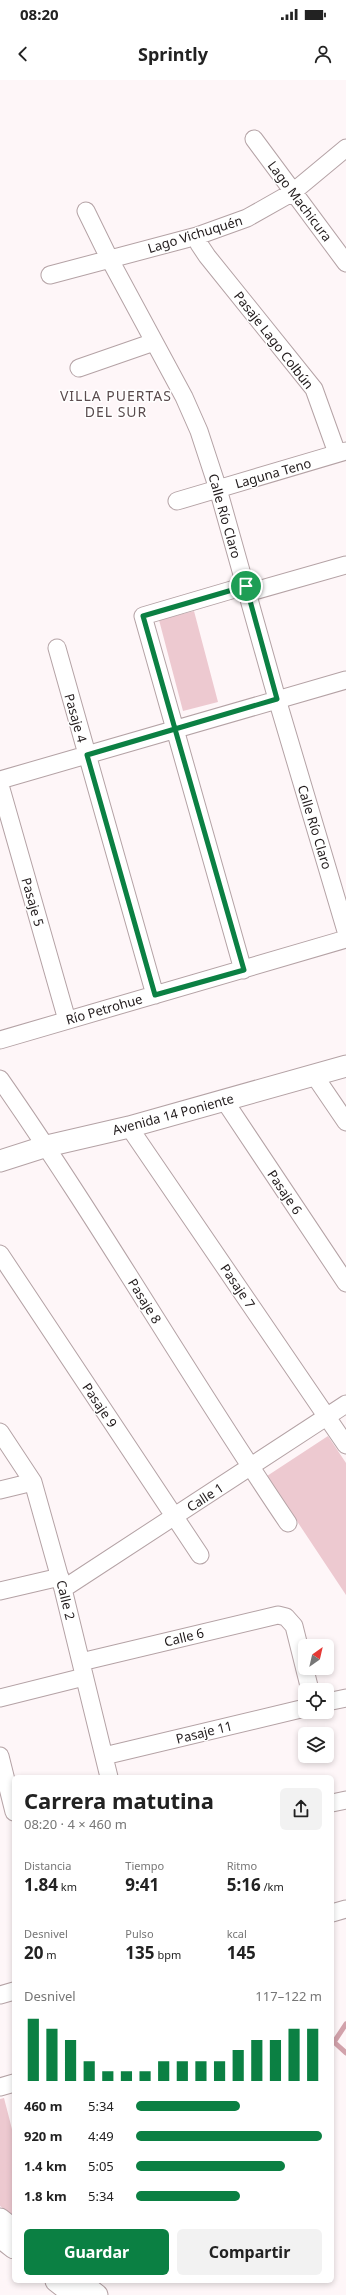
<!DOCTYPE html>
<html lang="es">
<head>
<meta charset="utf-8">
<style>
	body { margin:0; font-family:"Noto Sans",sans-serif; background:#f2f2f2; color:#222; height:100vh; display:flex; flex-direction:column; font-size:15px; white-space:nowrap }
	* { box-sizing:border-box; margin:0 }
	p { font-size:13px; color:#767676 }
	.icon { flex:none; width:22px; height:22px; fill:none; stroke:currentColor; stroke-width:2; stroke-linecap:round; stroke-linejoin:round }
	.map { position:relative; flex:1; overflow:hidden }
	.sheet { position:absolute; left:12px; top:1695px; width:322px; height:508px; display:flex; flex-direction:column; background:#fff; border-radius:6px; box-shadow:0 2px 6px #0003 }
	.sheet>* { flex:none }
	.needle { width:26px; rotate:34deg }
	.buttons { position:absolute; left:298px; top:1559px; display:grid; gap:8px }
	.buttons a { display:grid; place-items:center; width:36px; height:36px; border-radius:6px; background:#fff; box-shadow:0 2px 6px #0003; font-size:20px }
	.pin { position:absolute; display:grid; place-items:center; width:34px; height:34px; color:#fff; margin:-17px; border:2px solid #fff; border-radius:50%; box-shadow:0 1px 4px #0007 }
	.round { display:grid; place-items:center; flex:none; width:42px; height:42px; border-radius:6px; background:#f2f2f2 }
	.overview { display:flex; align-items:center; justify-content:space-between; height:68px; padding:0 12px }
	h1 { font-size:22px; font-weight:700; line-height:30px }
	.stats { display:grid; grid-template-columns:repeat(3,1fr); gap:6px; height:68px; padding:4px 12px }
	.stats div { display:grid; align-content:center }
	.stats b { font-size:17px; font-weight:700 }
	.stats small { font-size:11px; font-weight:400 }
	.stats p { font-size:11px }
	.chart { height:112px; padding:8px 12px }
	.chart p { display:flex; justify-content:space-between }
	.chart svg { width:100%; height:72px; margin-top:4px; stroke:#0b8043; stroke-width:6 }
	.button { display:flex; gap:8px; margin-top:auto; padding:8px 12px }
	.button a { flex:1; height:46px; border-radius:6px; background:#0b8043; color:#fff; font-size:16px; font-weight:700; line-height:46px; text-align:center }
	.button a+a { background:#f2f2f2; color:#222 }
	ul { padding:0 12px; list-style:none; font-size:13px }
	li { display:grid; grid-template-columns:64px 48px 1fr; align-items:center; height:30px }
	li i { height:10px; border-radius:5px; background:#0b8043 }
	.status { display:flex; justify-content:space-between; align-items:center; height:28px; padding:0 20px; background:#fff; direction:ltr }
	.status svg { height:11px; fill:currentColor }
	header { display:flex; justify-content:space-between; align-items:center; height:52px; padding:0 12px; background:#fff; font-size:18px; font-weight:700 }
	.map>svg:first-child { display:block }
	.green { fill:#edc9d0 }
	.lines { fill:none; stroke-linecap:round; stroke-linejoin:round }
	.stream { stroke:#d2a2ab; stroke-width:5 }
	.minor-casing { stroke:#b4a2a5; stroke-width:19 }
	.tertiary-casing { stroke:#b4a2a5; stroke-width:23 }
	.minor { stroke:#fff; stroke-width:17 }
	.tertiary { stroke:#fff; stroke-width:21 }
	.route-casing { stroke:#fff; stroke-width:8 }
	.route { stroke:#0b8043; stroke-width:5 }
	.labels { text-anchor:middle; stroke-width:3; stroke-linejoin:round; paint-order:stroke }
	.street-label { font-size:13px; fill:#201a1b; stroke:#fff }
	.neighbourhood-label { font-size:14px; letter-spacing:1px; fill:#5a4b4d; stroke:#fff }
</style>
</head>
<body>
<div class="status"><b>08:20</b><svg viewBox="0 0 49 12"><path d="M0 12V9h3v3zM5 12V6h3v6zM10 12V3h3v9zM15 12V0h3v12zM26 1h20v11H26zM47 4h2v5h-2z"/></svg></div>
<header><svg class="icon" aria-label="back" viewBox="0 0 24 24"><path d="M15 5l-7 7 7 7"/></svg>Sprintly<svg class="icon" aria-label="person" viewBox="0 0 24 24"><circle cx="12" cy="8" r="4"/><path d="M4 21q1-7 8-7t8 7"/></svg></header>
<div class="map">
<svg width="346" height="2215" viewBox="0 0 346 2215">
	<rect width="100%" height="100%" fill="#fef6f8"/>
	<path class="green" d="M194 531 218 622 183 631 159 540Z
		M328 1356 346 1383V1515L267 1396Z
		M4 2018 14 2057V2137L0 2126V2019Z"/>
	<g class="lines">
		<path class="stream" d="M346 1944 334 1962 346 1973"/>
		<defs>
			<path id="minor" d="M254 59 346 183
				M86 131 109 178 184 317 199 351 218 409 277 619 346 851
				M197 156 199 164 207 176 314 309 337 373
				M50 195 197 156 247 138 293 112 346 68
				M79 288 154 262
				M177 421 346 371
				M247 513 346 485
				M57 568 155 915
				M0 700 346 600
				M0 705 67 940
				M243 890 143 536 245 506
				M0 960 346 859
				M314 995 346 1042
				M0 999C101 1144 189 1297 288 1443
				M224 1020 346 1203
				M129 1047 346 1365
				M0 1174 200 1475
				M0 1352 33 1402 63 1509 109 1697
				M0 1410 33 1402
				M63 1509 346 1324
				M0 1511 60 1497
				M81 1582 278 1535 286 1537 294 1546 310 1610
				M0 1618 84 1597
				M327 1622 346 1618
				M0 1676 14 1732
				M104 1676 305 1628
				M332 1723 346 1720
				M332 1833 346 1829
				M0 1915 14 1911
				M0 2007 14 2003"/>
			<path id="tertiary" d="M0 1081 47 1066 129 1047 346 986
				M0 2139 14 2150
				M0 2157 14 2168
				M56 2201 74 2215
				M79 2201 97 2215"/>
		</defs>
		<use href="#minor" class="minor-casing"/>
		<use href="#tertiary" class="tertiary-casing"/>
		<use href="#minor" class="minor"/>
		<use href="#tertiary" class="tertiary"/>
	</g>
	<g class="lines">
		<defs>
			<path id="route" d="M246 506 277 619 175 649 244 890 155 915 87 675 175 649 143 536 246 506"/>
		</defs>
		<use href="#route" class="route-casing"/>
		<use href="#route" class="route"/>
	</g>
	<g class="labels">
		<g class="street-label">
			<text transform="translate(300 121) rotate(53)" y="5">Lago Machicura</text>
			<text transform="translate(195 154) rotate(-17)" y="5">Lago Vichuquén</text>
			<text transform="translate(274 260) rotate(52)" y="5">Pasaje Lago Colbún</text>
			<text transform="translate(273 393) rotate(-16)" y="5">Laguna Teno</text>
			<text transform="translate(225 436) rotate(74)" y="5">Calle Río Claro</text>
			<text transform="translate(76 638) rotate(74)" y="5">Pasaje 4</text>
			<text transform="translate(315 747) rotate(73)" y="5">Calle Río Claro</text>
			<text transform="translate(33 822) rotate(74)" y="5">Pasaje 5</text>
			<text transform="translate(104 929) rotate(-16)" y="5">Río Petrohue</text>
			<text transform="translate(173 1034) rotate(-15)" y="5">Avenida 14 Poniente</text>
			<text transform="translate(285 1112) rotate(56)" y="5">Pasaje 6</text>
			<text transform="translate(238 1206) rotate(56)" y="5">Pasaje 7</text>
			<text transform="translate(145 1221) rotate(58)" y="5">Pasaje 8</text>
			<text transform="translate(100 1325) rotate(56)" y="5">Pasaje 9</text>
			<text transform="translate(205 1417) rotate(-33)" y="5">Calle 1</text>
			<text transform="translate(66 1520) rotate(76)" y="5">Calle 2</text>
			<text transform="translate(184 1557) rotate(-14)" y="5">Calle 6</text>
			<text transform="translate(204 1652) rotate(-14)" y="5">Pasaje 11</text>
		</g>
		<g class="neighbourhood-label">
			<text x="116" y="321">VILLA PUERTAS<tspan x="116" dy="16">DEL SUR</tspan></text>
		</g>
	</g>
</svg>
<div class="buttons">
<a><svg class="needle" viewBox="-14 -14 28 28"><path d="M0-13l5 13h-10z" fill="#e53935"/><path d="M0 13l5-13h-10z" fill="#767676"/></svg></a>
<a><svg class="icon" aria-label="locate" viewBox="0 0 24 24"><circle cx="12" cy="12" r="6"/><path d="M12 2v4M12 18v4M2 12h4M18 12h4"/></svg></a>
<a><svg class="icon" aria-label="layers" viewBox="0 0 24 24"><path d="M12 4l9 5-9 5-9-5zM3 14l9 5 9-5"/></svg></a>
</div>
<div class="pin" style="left:246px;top:506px;background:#1e9e55"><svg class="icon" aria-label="arrive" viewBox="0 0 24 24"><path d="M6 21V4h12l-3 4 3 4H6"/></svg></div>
<section class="sheet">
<div class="overview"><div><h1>Carrera matutina</h1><p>08:20 · 4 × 460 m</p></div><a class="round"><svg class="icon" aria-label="share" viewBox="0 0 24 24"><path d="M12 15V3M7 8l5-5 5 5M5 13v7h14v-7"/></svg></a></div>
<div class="stats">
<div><p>Distancia</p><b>1.84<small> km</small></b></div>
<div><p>Tiempo</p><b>9:41</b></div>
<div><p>Ritmo</p><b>5:16<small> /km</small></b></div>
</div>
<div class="stats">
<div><p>Desnivel</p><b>20<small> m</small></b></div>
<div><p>Pulso</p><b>135<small> bpm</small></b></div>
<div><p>kcal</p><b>145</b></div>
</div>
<div class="chart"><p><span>Desnivel</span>117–122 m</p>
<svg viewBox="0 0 160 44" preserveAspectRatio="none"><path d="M5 44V6M15 44V12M25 44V19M35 44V32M45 44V38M55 44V38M65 44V38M75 44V32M85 44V32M95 44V32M105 44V32M115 44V25M125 44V19M135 44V19M145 44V12M155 44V12"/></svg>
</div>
<ul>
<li><b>460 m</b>5:34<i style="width:56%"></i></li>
<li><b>920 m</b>4:49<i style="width:100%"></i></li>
<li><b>1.4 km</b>5:05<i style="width:80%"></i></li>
<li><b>1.8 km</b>5:34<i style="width:56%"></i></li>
</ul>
<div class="button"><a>Guardar</a><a>Compartir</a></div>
</section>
</div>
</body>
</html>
